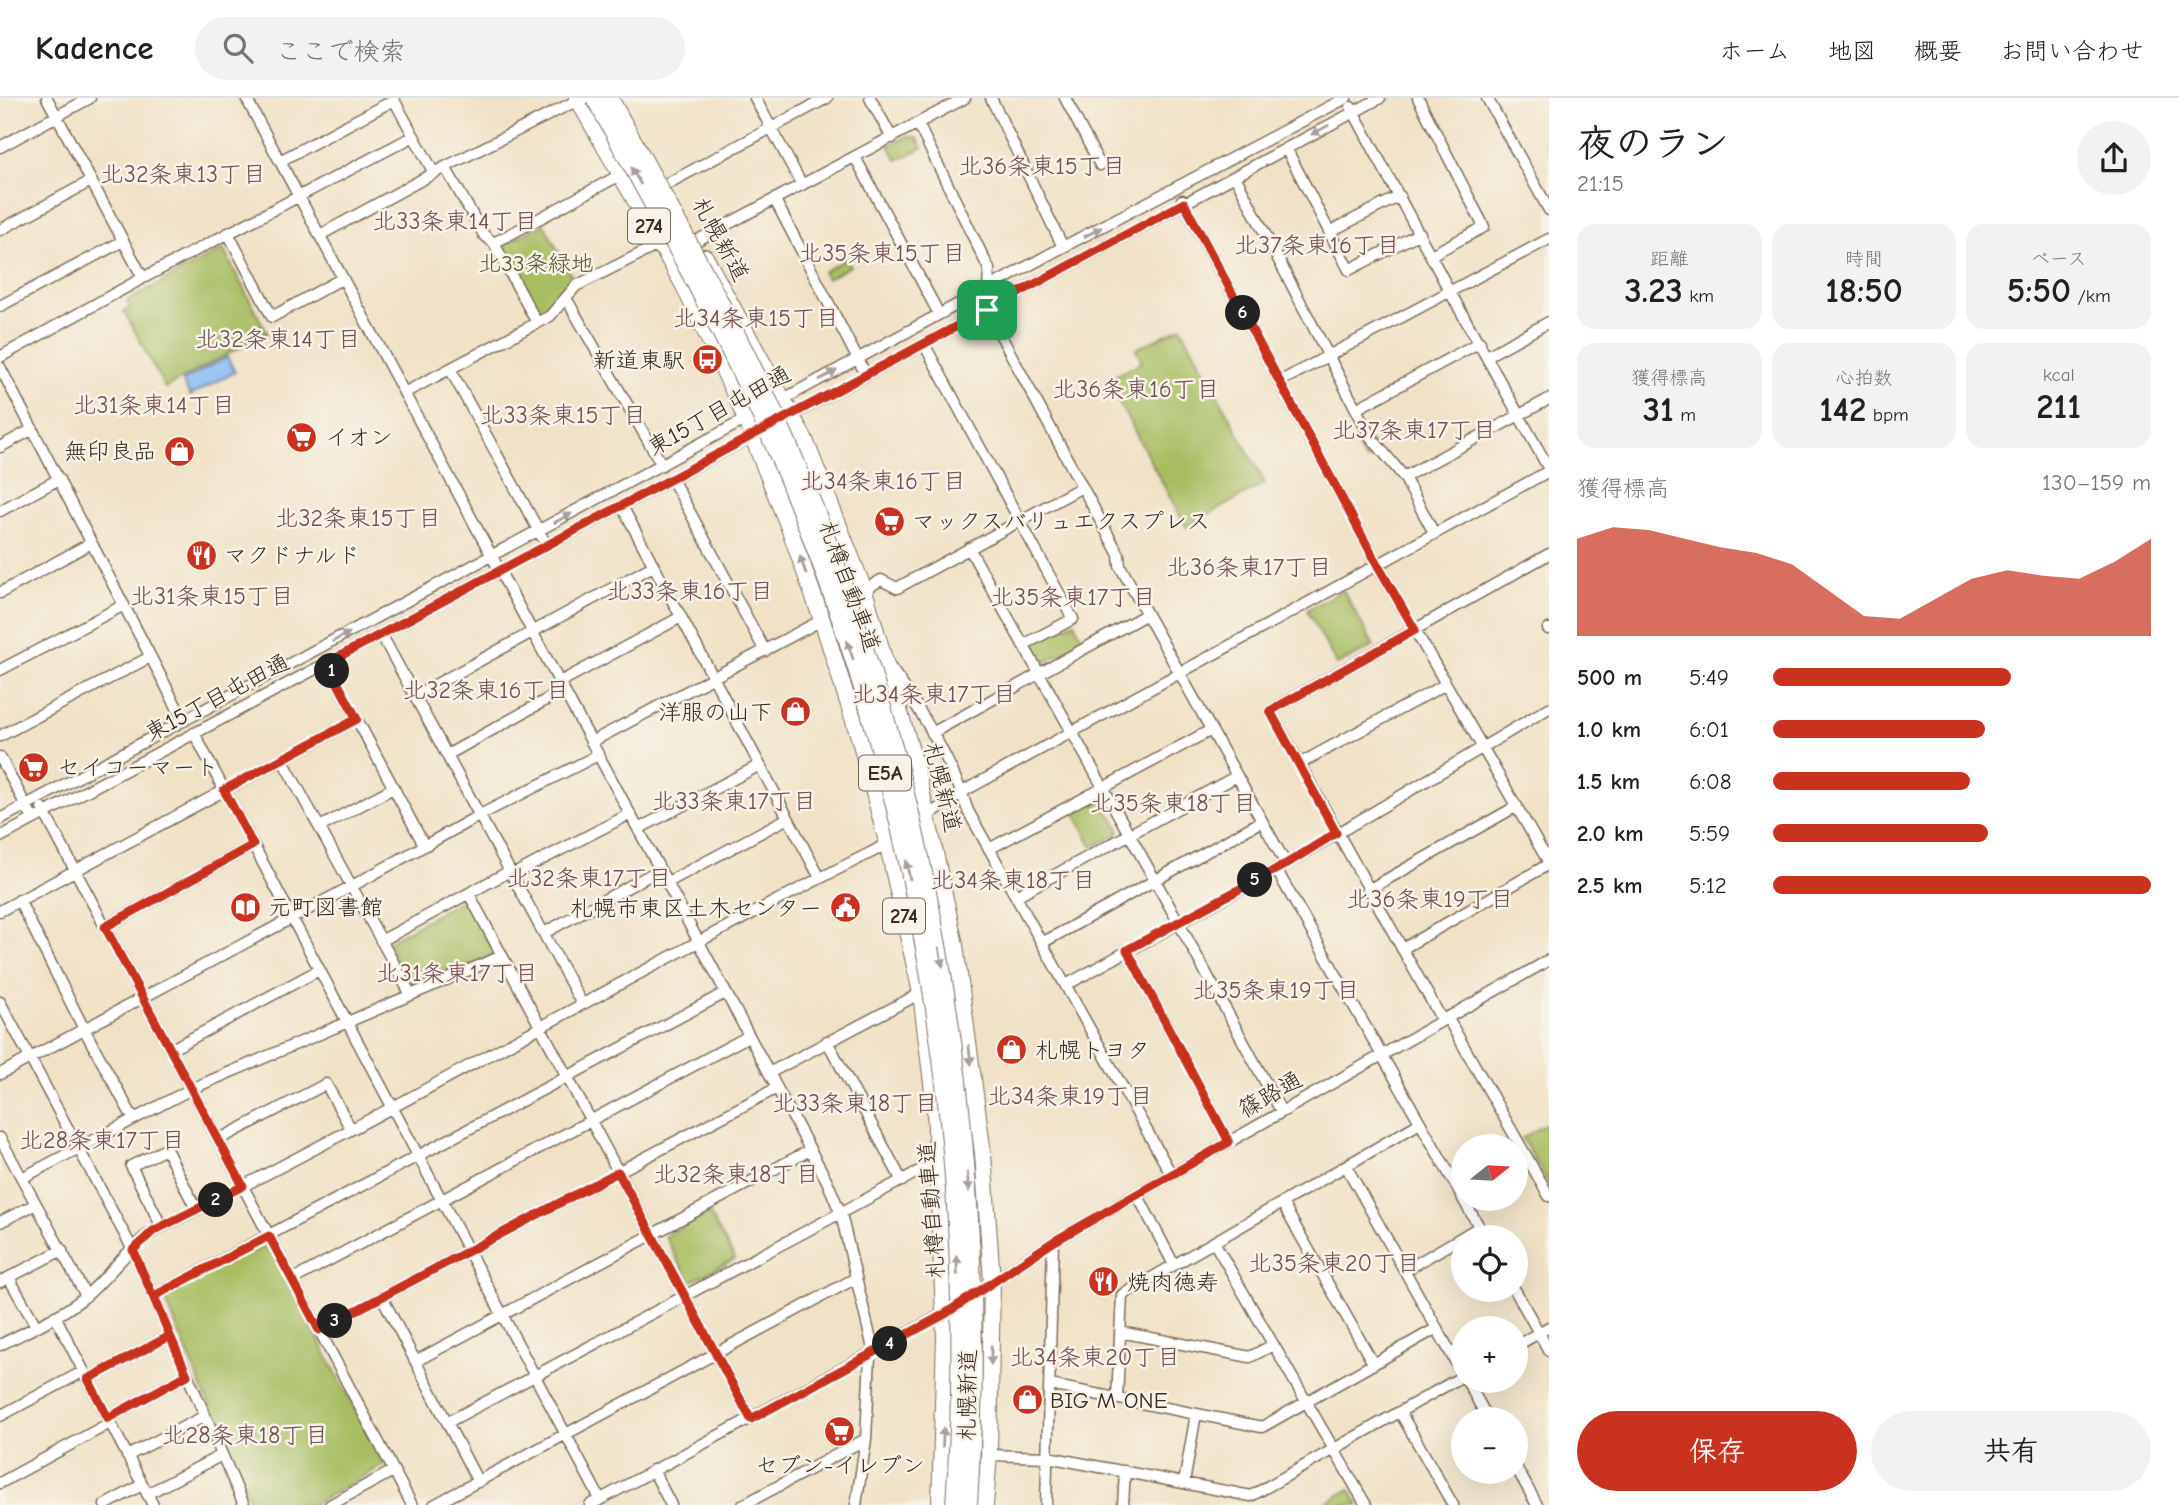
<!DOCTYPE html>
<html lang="ja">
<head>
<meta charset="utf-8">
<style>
	body { margin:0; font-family:"Comic Neue","Klee One",sans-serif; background:#f2f2f2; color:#202124; height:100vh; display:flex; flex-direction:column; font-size:26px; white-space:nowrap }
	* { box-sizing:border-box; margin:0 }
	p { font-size:23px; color:#757577 }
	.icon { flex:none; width:38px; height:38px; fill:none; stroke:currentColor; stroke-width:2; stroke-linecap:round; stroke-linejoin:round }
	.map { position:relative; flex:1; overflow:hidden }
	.details { display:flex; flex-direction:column; background:#fff; width:630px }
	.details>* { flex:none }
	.needle { width:46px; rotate:72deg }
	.tools { position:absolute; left:1451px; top:1036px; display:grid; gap:14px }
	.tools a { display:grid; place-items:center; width:77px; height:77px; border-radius:50%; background:#fff; box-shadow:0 7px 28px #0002; font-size:35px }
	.pin { position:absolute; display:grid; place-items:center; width:60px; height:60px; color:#fff; margin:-30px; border-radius:14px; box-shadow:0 4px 10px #0006 }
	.km { position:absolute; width:35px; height:35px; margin:-18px; border-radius:50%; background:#222; color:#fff; font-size:19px; line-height:35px; text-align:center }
	.round { display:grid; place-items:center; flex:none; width:74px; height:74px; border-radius:37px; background:#f2f2f2 }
	.head { display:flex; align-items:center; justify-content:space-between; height:119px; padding:0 28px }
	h1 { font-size:38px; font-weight:700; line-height:52px }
	.figures { display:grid; grid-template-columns:repeat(3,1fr); gap:10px; height:119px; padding:7px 28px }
	.figures div { display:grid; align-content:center; border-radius:18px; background:#f2f2f2; text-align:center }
	.figures b { font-size:35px; font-weight:700 }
	.figures small { font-size:19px; font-weight:400 }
	.figures p { font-size:19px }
	.chart { height:196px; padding:14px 28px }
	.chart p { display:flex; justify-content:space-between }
	.chart svg { width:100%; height:126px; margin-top:7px; fill:#c8321e; opacity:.7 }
	.button { display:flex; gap:14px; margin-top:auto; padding:14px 28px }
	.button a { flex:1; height:80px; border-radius:42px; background:#c8321e; color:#fff; font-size:28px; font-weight:700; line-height:80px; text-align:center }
	.button a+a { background:#f2f2f2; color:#202124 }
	ul { padding:0 28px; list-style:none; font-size:23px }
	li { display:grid; grid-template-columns:112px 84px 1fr; align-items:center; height:52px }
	li i { height:18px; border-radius:9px; background:#c8321e }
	header { display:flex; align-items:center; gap:42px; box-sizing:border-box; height:98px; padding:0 35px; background:#fff; border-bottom:2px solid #e0e0e0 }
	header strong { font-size:33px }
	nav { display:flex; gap:38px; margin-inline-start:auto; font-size:24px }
	.search { width:490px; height:63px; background:#f2f2f2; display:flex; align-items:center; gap:18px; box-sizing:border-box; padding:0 24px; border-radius:38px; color:#757577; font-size:26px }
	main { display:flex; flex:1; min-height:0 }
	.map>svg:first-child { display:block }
	.green { fill:#a8bd62; stroke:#727440; stroke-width:2 }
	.water { fill:#86bcf5; stroke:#60738a; stroke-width:2 }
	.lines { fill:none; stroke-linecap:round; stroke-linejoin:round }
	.minor-casing { stroke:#7b6a59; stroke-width:13 }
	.highway-casing { stroke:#7b6a59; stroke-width:18 }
	.minor { stroke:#fff; stroke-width:10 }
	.highway { stroke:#fff; stroke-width:16 }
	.highway-bridge-casing { stroke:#7b6a59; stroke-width:18; stroke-linecap:butt }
	.highway-bridge { stroke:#fff; stroke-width:16 }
	.oneway { fill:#a79f9a }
	.route-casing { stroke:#fff; stroke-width:14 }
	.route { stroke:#c8321e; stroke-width:9 }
	.labels { text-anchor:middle; stroke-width:5; stroke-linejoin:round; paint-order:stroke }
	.shield { fill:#f7f3e8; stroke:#73665b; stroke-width:2 }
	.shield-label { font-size:21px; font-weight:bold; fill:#3b2a1e }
	.street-label { font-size:23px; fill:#3b2a1e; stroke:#f7f3e8 }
	.park-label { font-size:23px; fill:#5c5632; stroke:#f7f3e8 }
	.poi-label { font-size:23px; fill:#3b2a1e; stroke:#f7f3e8; text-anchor:start }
	.neighbourhood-label { font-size:24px; fill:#744f53; stroke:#f7f3e8 }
</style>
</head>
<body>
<header>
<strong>Kadence</strong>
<div class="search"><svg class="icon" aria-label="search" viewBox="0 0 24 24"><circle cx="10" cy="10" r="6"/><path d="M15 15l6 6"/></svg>ここで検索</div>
<nav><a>ホーム</a><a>地図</a><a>概要</a><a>お問い合わせ</a></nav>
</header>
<main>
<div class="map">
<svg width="1549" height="1407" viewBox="0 0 1549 1407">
	<rect width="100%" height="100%" fill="#f7f3e8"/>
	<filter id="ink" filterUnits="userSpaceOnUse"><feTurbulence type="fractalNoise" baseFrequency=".0143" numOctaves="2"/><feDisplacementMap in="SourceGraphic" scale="14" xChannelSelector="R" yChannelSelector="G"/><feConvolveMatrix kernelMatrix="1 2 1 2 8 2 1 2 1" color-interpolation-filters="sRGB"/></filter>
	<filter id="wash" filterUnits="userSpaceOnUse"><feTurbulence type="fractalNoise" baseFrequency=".00686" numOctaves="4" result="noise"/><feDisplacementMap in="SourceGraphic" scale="28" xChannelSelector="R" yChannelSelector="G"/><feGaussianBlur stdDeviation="1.57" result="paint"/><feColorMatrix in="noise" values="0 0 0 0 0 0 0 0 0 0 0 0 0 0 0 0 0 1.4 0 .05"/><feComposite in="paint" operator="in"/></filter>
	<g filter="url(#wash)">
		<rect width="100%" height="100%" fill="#f1e2c7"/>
		<path class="green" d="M908 38 917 40 923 50 897 62 889 47Z
			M544 126 575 185 559 195 548 211 535 218 499 149Z
			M223 151 267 235 165 290 124 213 131 210 127 203Z
			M846 161 850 168 827 181 823 174Z
			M1181 229 1265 385 1186 429 1107 282 1142 264 1136 251Z
			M1366 340 1379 355 1365 362 1356 345Z
			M1343 492 1374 548 1337 567 1307 512Z
			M1074 524 1084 543 1042 566 1031 546Z
			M1097 701 1103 702 1119 731 1118 736 1093 749 1074 714Z
			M461 802 468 805 495 856 412 892 386 845Z
			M1549 1024V1087L1522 1040Z
			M709 1115 735 1161 689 1184 665 1138Z
			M269 1146 384 1367 312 1407H251L163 1196Z
			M1350 1391 1359 1407H1322Z"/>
		<path class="water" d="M227 259 235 274 190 298 182 283Z"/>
	</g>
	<g filter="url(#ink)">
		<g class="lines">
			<defs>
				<path id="minor" d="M47 0 143 180
					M246 0 827 1083 841 1116 874 1255
					M755 0 802 87
					M870 0 892 40
					M991 0 1063 149
					M1065 0 1100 67
					M1418 0 1484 129 1431 157
					M1487 0 1549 112
					M1351 9 1450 194 1549 371
					M918 26 989 171 987 212 1119 457 1120 468 1286 766
					M0 49 90 0
					M1286 50 1349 172 1420 135
					M855 59 939 216
					M280 63 394 2 434 75
					M445 69 484 137 494 145 537 225
					M1235 78 1370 338 1404 379 1434 435
					M665 87 827 0
					M775 102 866 277
					M1182 102 1377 466 1549 765
					M0 132 91 83
					M1329 134 1400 98
					M228 135 272 219 343 180
					M320 137 445 69 578 2
					M696 143 965 0
					M494 145 620 77
					M566 200 662 367
					M0 208 123 143
					M924 246 1073 521 1023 547
					M1487 258 1549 224
					M0 259 143 180 414 38
					M0 269 184 623
					M450 271 547 448
					M1279 284 1549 141
					M404 295 550 218 576 188 660 146
					M780 303 1063 149 1346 0
					M1356 311 1480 244
					M788 319 1380 0
					M0 349 33 331
					M1404 379 1549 301
					M672 381 765 553
					M622 408 820 780
					M0 413 59 381
					M969 450 1175 818 1281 1013
					M864 492 881 482 897 490 1082 389
					M0 495 91 445
					M1548 531H1549
					M381 536 582 906
					M327 565 424 747
					M890 569C921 612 951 661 968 713L1171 1076
					M0 572 124 507
					M560 584 681 519
					M415 598 653 468
					M194 635 600 1401
					M932 635 1147 516
					M0 638 150 559
					M591 644 822 522
					M447 657 564 592
					M0 659 33 721
					M282 661 411 897
					M1299 666 1446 586
					M42 710 412 1407
					M0 721 750 319
					M923 721 962 694 1549 373
					M320 729 393 690
					M638 731 760 667
					M0 739 758 335
					M989 751 1211 632
					M1276 771 1463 1100
					M512 777 630 716
					M666 785 788 720
					M1368 792 1517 708
					M469 796 751 1321
					M1016 798 1237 678
					M19 802 84 931 133 1020
					M0 813 357 621
					M105 829 253 747
					M544 835 659 772
					M381 843 510 773
					M1042 845 1262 723
					M1402 851 1549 766
					M1127 852 1229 1044
					M1066 887 1286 766 1549 610
					M0 904 133 1152 244 1407
					M1447 919 1549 1098
					M1442 922 1270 613 1549 456
					M827 943 902 1083
					M170 952 319 872
					M769 975 921 895
					M0 976 352 788 480 717 598 657
					M0 1040 86 1198
					M218 1042 326 986 351 1031
					M1346 1068 1463 1277
					M22 1080 191 991 502 858
					M1137 1096 1174 1167
					M1463 1101 1485 1139
					M1282 1105 1373 1265
					M0 1124 36 1106
					M162 1129 131 1068 166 1051 196 1111
					M1214 1144 1366 1407
					M1406 1172 1479 1129
					M9 1180 36 1228
					M292 1182 749 938
					M0 1184 62 1152
					M1515 1192 1549 1253
					M154 1198 725 895
					M382 1199 478 1384
					M968 1200 1053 1144 1549 862
					M55 1218 153 1407
					M319 1232 777 990
					M1120 1234 1250 1259 1273 1247
					M0 1247C29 1232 62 1218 87 1197 106 1181 136 1141 156 1132 399 1012 633 873 876 752L892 741
					M1516 1248 1549 1229
					M416 1263 810 1052
					M88 1281 170 1238
					M1467 1283 1488 1321
					M1050 1287 1262 1329 1437 1230
					M1117 1301 1122 1197 1420 1025
					M1400 1314 1453 1407
					M0 1318 84 1273
					M108 1320 187 1277
					M448 1324 938 1063
					M989 1357 1048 1359 1251 1398 1463 1278
					M127 1358 205 1318
					M1516 1369 1537 1407
					M653 1372 671 1407
					M0 1385 110 1325
					M1184 1385 1196 1316
					M147 1396 222 1357
					M105 1407 142 1387
					M330 1407 393 1373
					M434 1407 856 1180
					M590 1407 949 1213
					M743 1407 866 1341
					M856 1407 866 1341 870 1258
					M1046 1407 1053 1144
					M1123 1407 1125 1373"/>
				<path id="highway" d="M577 0 683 186 739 305 790 432 822 522 860 642 887 744 921 895 935 1010 945 1239 940 1407
					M705 159 805 342 864 492 914 663 927 718 955 847 983 1056 992 1183 989 1357 985 1407"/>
			</defs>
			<use href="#minor" class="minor-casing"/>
			<use href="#highway" class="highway-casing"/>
			<use href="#minor" class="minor"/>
			<use href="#highway" class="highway"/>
			<defs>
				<path id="highway-bridge" d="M594 0C657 115 722 229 774 349 917 681 979 1047 954 1407
					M610 0C672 113 735 224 787 342 932 676 992 1045 969 1407"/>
			</defs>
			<use href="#highway-bridge" class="highway-bridge-casing"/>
			<use href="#highway-bridge" class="highway-bridge"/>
		</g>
		<defs><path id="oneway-solid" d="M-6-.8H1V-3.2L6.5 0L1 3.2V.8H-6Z" transform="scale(1.75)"/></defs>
		<g class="oneway">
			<use href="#oneway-solid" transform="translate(1320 32) rotate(152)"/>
			<use href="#oneway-solid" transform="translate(636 78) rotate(-119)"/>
			<use href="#oneway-solid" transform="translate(1093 134) rotate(-28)"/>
			<use href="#oneway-solid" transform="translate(828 277) rotate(-29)"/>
			<use href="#oneway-solid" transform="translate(563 420) rotate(-28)"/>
			<use href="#oneway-solid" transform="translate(803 467) rotate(-109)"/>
			<use href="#oneway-solid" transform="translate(341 539) rotate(-28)"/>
			<use href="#oneway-solid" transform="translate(850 552) rotate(-109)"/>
			<use href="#oneway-solid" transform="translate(908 772) rotate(-101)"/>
			<use href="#oneway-solid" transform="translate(941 859) rotate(79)"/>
			<use href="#oneway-solid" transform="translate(970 957) rotate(82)"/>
			<use href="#oneway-solid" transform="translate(968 1084) rotate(86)"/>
			<use href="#oneway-solid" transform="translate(957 1167) rotate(-92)"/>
			<use href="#oneway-solid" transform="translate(991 1257) rotate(91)"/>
			<use href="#oneway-solid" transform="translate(943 1339) rotate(-87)"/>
		</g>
	</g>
	<g class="lines" filter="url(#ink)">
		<defs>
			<path id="route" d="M987 212 327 565 357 621 224 692 253 747 105 829 243 1088 153 1133 133 1152 187 1277 108 1320 88 1281 170 1238 154 1198 269 1138 319 1232 618 1074 751 1321 945 1216 1053 1144 1229 1044 1127 852 1286 766 1336 735 1270 613 1415 532 1377 466 1184 105 987 212"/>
		</defs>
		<use href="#route" class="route-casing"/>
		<use href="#route" class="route"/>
	</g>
	<defs>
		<symbol id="bus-disc" viewBox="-11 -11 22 22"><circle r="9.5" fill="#c8321e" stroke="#f7f3e8"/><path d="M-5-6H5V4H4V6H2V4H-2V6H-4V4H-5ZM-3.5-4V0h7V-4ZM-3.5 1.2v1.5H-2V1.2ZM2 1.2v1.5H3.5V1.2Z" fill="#fff"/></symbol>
		<symbol id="supermarket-disc" viewBox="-11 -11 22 22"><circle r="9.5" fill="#c8321e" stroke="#f7f3e8"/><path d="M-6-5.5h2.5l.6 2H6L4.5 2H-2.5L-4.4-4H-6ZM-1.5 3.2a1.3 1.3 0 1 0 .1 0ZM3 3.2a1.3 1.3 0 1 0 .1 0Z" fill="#fff"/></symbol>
		<symbol id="shop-disc" viewBox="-11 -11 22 22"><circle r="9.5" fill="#c8321e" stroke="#f7f3e8"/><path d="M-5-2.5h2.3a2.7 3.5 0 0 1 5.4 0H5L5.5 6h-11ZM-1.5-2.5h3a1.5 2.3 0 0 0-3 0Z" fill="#fff"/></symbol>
		<symbol id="restaurant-disc" viewBox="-11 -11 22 22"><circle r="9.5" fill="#c8321e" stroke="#f7f3e8"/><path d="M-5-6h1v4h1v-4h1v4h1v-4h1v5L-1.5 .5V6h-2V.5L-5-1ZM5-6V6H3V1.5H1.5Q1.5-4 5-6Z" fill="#fff"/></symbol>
		<symbol id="library-disc" viewBox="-11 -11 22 22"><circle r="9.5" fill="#c8321e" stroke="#f7f3e8"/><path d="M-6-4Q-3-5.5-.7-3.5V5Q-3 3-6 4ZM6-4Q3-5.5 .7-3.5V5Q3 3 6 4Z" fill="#fff"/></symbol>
		<symbol id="civic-disc" viewBox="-11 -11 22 22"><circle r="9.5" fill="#c8321e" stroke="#f7f3e8"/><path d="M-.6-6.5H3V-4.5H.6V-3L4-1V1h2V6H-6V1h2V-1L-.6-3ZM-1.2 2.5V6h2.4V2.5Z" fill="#fff"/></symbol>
	</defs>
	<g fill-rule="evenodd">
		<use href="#bus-disc" x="690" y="244" width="35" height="35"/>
		<use href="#supermarket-disc" x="284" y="322" width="35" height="35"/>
		<use href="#shop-disc" x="162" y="336" width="35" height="35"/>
		<use href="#supermarket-disc" x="872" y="406" width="35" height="35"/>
		<use href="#restaurant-disc" x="184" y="440" width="35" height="35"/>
		<use href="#shop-disc" x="778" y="596" width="35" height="35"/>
		<use href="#supermarket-disc" x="16" y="652" width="35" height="35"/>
		<use href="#library-disc" x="228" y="792" width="35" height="35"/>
		<use href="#civic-disc" x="828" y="792" width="35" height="35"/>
		<use href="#shop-disc" x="994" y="934" width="35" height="35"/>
		<use href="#restaurant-disc" x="1086" y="1166" width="35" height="35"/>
		<use href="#shop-disc" x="1010" y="1284" width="35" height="35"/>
		<use href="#supermarket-disc" x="822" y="1316" width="35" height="35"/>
	</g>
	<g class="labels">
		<g class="shield">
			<rect x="628" y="110.5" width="42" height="35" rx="5"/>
			<rect x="859" y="657.5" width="52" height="35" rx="5"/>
			<rect x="883" y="800.5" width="42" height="35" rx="5"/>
		</g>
		<g class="shield-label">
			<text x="649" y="135">274</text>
			<text x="885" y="682">E5A</text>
			<text x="904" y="825">274</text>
		</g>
		<g class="street-label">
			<text transform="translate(721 141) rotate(61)" y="8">札幌新道</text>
			<text transform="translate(719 312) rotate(-29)" y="8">東15丁目屯田通</text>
			<text transform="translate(850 488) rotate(70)" y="8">札樽自動車道</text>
			<text transform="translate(217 599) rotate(-28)" y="8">東15丁目屯田通</text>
			<text transform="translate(943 689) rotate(76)" y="8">札幌新道</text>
			<text transform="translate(1270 996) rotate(-30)" y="8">篠路通</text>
			<text transform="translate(931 1112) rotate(-94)" y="8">札樽自動車道</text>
			<text transform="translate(967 1297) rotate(-89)" y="8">札幌新道</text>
		</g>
		<g class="park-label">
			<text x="536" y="173">北33条緑地</text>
		</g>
		<g class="poi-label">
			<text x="685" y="270" text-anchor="end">新道東駅</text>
			<text x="325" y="347">イオン</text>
			<text x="156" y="361" text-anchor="end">無印良品</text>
			<text x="912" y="431">マックスバリュエクスプレス</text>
			<text x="224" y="465">マクドナルド</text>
			<text x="773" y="622" text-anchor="end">洋服の山下</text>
			<text x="57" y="677">セイコーマート</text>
			<text x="268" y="817">元町図書館</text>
			<text x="822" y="818" text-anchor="end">札幌市東区土木センター</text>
			<text x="1035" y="960">札幌トヨタ</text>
			<text x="1127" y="1192">焼肉徳寿</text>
			<text x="1050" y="1310">BIG M ONE</text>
			<text x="840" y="1375" text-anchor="middle">セブン-イレブン</text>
		</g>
		<g class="neighbourhood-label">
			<text x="1042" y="76">北36条東15丁目</text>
			<text x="183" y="84">北32条東13丁目</text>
			<text x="455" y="131">北33条東14丁目</text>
			<text x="1317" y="155">北37条東16丁目</text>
			<text x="882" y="163">北35条東15丁目</text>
			<text x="756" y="228">北34条東15丁目</text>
			<text x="278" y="249">北32条東14丁目</text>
			<text x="1136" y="299">北36条東16丁目</text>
			<text x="154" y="315">北31条東14丁目</text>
			<text x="563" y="325">北33条東15丁目</text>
			<text x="1414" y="340">北37条東17丁目</text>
			<text x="883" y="391">北34条東16丁目</text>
			<text x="358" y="428">北32条東15丁目</text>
			<text x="1249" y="477">北36条東17丁目</text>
			<text x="690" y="501">北33条東16丁目</text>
			<text x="212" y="506">北31条東15丁目</text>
			<text x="1073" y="507">北35条東17丁目</text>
			<text x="486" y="600">北32条東16丁目</text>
			<text x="934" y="604">北34条東17丁目</text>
			<text x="734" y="711">北33条東17丁目</text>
			<text x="1173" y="713">北35条東18丁目</text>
			<text x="589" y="788">北32条東17丁目</text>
			<text x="1013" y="790">北34条東18丁目</text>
			<text x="1430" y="809">北36条東19丁目</text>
			<text x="457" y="883">北31条東17丁目</text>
			<text x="1276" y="900">北35条東19丁目</text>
			<text x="1070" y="1006">北34条東19丁目</text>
			<text x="855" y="1013">北33条東18丁目</text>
			<text x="102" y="1050">北28条東17丁目</text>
			<text x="736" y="1084">北32条東18丁目</text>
			<text x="1334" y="1173">北35条東20丁目</text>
			<text x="1095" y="1267">北34条東20丁目</text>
			<text x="245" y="1345">北28条東18丁目</text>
		</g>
	</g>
</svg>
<div class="tools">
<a><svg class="needle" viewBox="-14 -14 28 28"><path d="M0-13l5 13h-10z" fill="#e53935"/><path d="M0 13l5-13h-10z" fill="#757577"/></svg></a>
<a><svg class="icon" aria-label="locate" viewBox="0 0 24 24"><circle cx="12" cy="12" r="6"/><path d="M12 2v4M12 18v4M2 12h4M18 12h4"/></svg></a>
<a>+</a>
<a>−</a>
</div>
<div class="pin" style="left:987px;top:212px;background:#1e9e55"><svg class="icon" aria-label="arrive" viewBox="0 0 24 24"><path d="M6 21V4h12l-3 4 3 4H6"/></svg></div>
<b class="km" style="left:332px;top:573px">1</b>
<b class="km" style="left:216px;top:1102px">2</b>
<b class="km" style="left:335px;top:1223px">3</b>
<b class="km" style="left:890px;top:1246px">4</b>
<b class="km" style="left:1255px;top:782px">5</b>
<b class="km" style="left:1243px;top:215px">6</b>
</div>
<section class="details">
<div class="head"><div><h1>夜のラン</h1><p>21:15</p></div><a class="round"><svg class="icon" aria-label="share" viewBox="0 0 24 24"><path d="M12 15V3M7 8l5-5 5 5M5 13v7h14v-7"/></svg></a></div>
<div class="figures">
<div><p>距離</p><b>3.23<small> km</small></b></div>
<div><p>時間</p><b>18:50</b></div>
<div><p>ペース</p><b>5:50<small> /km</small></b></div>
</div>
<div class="figures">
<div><p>獲得標高</p><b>31<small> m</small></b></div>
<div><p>心拍数</p><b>142<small> bpm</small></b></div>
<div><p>kcal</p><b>211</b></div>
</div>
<div class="chart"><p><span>獲得標高</span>130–159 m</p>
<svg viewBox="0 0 160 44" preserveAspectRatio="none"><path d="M0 44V10L10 6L20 7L30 10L40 13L50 15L60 19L70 28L80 37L90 38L100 31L110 24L120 21L130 23L140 24L150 18L160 10V44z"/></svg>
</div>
<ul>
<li><b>500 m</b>5:49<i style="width:63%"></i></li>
<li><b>1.0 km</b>6:01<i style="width:56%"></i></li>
<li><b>1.5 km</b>6:08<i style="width:52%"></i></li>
<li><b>2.0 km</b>5:59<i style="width:57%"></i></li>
<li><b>2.5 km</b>5:12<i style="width:100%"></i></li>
</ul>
<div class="button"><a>保存</a><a>共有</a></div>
</section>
</main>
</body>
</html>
